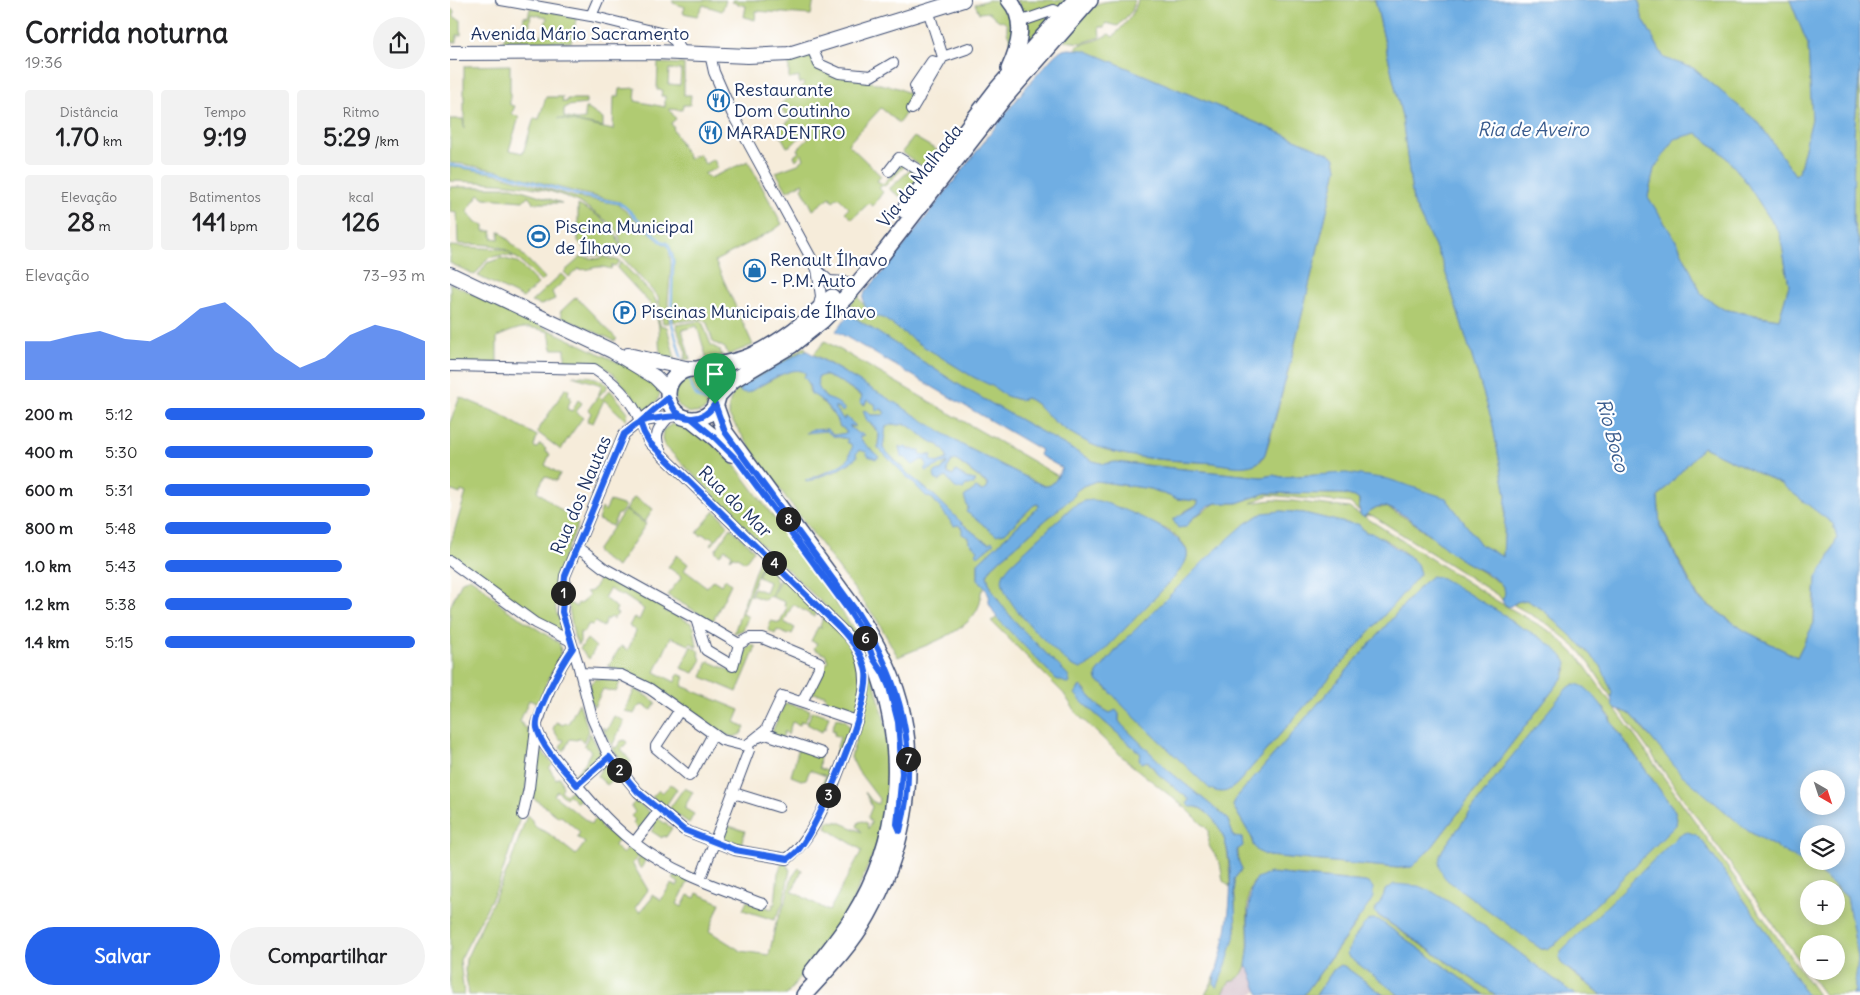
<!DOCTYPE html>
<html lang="pt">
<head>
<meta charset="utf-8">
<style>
	body { margin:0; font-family:Delius,sans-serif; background:#f2f2f2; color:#202124; height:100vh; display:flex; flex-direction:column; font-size:19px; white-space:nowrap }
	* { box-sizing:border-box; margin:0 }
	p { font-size:16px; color:#757577 }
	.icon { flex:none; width:28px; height:28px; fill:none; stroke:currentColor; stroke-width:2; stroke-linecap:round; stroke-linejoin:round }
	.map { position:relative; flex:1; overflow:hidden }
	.panel { display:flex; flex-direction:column; background:#fff; width:450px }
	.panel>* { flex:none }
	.needle { width:32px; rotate:141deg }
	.controls { position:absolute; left:1350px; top:770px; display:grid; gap:10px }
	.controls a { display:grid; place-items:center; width:45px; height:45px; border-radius:50%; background:#fff; box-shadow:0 2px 12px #0003; font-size:25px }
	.pin { position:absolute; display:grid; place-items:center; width:42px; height:42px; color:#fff; margin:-51px -21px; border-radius:50% 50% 50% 0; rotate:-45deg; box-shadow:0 0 5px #0007 }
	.pin .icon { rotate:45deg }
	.km { position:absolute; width:25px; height:25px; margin:-12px; border-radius:50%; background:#222; color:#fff; font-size:14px; line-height:25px; text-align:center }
	.round { display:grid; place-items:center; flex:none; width:52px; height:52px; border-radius:26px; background:#f2f2f2 }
	.head { display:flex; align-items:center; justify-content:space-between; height:85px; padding:0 25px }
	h1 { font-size:28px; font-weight:700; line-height:38px }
	.stats { display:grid; grid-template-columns:repeat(3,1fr); gap:8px; height:85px; padding:5px 25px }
	.stats div { display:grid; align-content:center; border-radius:5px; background:#f2f2f2; text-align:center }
	.stats b { font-size:25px; font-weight:700 }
	.stats small { font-size:14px; font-weight:400 }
	.stats p { font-size:14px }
	.chart { height:140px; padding:10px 25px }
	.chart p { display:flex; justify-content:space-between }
	.chart svg { width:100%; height:90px; margin-top:5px; fill:#2563eb; opacity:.7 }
	.primary-button { display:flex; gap:10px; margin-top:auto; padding:10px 25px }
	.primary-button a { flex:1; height:58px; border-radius:30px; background:#2563eb; color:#fff; font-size:20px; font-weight:700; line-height:58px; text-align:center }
	.primary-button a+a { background:#f2f2f2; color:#202124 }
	ul { padding:0 25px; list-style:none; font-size:16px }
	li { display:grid; grid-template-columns:80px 60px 1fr; align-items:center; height:38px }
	li i { height:12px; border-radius:6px; background:#2563eb }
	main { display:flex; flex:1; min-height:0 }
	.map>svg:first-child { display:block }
	.industrial { fill:#d2bdc6 }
	.green { fill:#b0cb72; stroke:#667d68; fill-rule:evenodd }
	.water { fill:#70aee3; stroke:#466ea0; fill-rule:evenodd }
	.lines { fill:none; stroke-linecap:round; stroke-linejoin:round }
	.stream { stroke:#70aee3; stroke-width:2.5 }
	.street-casing { stroke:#3c4b71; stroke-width:12 }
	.secondary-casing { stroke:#3c4b71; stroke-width:16 }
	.primary-casing { stroke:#3c4b71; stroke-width:18 }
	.street { stroke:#fff; stroke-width:10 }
	.secondary { stroke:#fff; stroke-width:14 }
	.primary { stroke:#fff; stroke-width:15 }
	.route-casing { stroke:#fff; stroke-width:10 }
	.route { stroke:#2563eb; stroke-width:6 }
	.labels { text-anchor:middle; stroke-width:4.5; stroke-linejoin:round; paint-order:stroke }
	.street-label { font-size:18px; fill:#1b2f5e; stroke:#fff }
	.poi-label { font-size:18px; fill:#1b2f5e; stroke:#fff; text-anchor:start }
	.water-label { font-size:19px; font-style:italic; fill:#395b8d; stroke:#fff }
</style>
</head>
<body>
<main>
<section class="panel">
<div class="head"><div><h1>Corrida noturna</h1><p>19:36</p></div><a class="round"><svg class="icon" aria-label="share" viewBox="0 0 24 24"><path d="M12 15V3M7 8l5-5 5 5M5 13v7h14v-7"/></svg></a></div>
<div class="stats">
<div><p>Distância</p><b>1.70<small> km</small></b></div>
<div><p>Tempo</p><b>9:19</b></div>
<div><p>Ritmo</p><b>5:29<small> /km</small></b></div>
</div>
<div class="stats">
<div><p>Elevação</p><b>28<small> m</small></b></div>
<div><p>Batimentos</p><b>141<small> bpm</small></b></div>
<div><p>kcal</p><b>126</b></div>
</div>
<div class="chart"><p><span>Elevação</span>73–93 m</p>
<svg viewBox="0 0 160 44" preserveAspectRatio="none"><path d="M0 44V25L10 25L20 22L30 20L40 24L50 25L60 19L70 9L80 6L90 16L100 30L110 38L120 33L130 22L140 17L150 20L160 25V44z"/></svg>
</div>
<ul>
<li><b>200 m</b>5:12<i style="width:100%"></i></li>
<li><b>400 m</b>5:30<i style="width:80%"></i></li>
<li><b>600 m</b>5:31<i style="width:79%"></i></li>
<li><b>800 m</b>5:48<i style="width:64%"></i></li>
<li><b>1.0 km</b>5:43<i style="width:68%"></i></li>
<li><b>1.2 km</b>5:38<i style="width:72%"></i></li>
<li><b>1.4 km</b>5:15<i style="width:96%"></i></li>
</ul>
<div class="primary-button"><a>Salvar</a><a>Compartilhar</a></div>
</section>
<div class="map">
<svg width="1410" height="995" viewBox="0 0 1410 995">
	<rect width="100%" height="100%" fill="#fff"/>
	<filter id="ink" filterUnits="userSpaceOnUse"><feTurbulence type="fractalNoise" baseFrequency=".02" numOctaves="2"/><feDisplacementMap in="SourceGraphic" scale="10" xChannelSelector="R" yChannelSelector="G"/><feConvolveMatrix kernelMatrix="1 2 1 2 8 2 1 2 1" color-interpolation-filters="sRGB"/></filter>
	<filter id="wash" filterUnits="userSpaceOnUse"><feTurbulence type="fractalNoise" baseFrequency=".0096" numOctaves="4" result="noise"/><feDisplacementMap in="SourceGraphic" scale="20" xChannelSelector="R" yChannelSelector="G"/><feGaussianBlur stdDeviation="1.12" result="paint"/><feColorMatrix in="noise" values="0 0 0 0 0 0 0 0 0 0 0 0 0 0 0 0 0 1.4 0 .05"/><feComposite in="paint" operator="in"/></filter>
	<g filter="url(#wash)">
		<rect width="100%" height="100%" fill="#f6ecda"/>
		<path class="industrial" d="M796 966 803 977 807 990 801 995H772L780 981 791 977Z"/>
		<path class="green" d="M223 0H276L272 11 253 5 247 16 233 13 235 7 223 3Z
			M282 0H364L361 15 306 11 305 20 294 17 296 6 282 2Z
			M538 0C543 0 550 0 554 1 573 10 566 41 560 56L557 53 562 43 557 32V25L554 22 548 20 539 12 529 13 525 4Z
			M567 0H620L612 8 603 5 574 15Z
			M685 0 682 11 668 26 656 23 654 27H649L650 37 632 43 614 41C625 30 635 11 650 3 659 0 675 0 685 0Z
			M688 0H925L952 117 963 202 992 261 1042 421 1056 495 1053 558 1031 545 996 498 857 475 832 477 823 475 812 477 665 462 654 464 643 461 514 388 399 314 404 307 400 304 410 294 409 298C415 307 422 316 433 318 462 337 490 357 520 375 527 379 535 382 541 385 553 392 562 403 576 398 587 402 590 410 599 417 611 428 627 437 641 444 684 463 758 462 805 464L811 461 815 454 821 435 841 360 887 169 885 158 880 154 649 56 626 49 629 45 647 40 659 34 663 37C674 24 683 18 688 0Z
			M1189 0H1340L1358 45 1362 119 1349 172 1345 175 1309 123 1243 68 1214 58 1192 17Z
			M80 8 127 16 121 42H53L55 36 72 38 74 16 78 17ZM81 14 97 17 93 35 78 36Z
			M0 9 4 11V17L11 20V35H7V42H0Z
			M606 12 573 49 575 21Z
			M361 53 384 74 448 88 466 97 449 123 431 108 398 144 431 176 427 181 433 184 453 163 456 165 435 186 433 185 429 188 433 192 423 206 419 203 402 219 395 212 399 208 388 197 383 201 380 197 363 210 352 188 354 186 353 183 337 191 326 172 348 164 354 159 352 154 346 160 344 156 349 152 348 149 359 138 357 136 361 131 358 129 342 145 337 147 328 131 341 119 328 107 346 89 351 93 354 90 351 87 354 84 352 82 349 84V77L339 79V60Z
			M208 63 234 64V95H241L240 105H233L232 110 219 109 226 119 221 123 224 128 223 129 239 159 249 154 255 164 264 159 267 168 254 174 260 178 298 161 332 224 324 230 265 261 303 345 278 355 275 348 263 342 257 323 251 319 224 322C223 311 222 301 222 289 223 272 228 257 217 242H213L170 202 126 192 49 171 13 164 0 163V119H13L14 129V66L60 65V105L65 106 62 113 64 115 69 117 59 150 73 153 84 118 89 119 96 97H113L112 102H117V99H136V104L118 106 114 109V117L127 120 135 119V108H137L153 119V127L108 118 163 130 164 97 169 96 170 89 186 88 185 101 215 107V96H211L212 90H207ZM219 69 231 70 230 85 218 84Z
			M1410 70V246L1403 221 1404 134Z
			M1247 133 1273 154 1292 176 1330 234 1339 285 1329 319 1273 309 1252 295 1228 244 1198 197 1204 169 1225 138Z
			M464 137 490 152 479 167H472L452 152Z
			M0 166 47 174 125 197 168 204 209 241 219 247 221 265 218 302 219 323H213L208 297 171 256C169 247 172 241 168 233 164 225 155 220 148 215 106 182 51 183 0 181Z
			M461 169 470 177 465 184 462 183 459 186 462 188 454 199 439 189Z
			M0 187H62L112 203H83L78 196 73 201 35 198 29 194 17 211 26 222 34 225V231H42V238L49 239V232H51L95 278 91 282 68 259C62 256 59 250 52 248 39 243 22 245 8 244L7 213 0 212Z
			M128 205C143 212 163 223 168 240 170 245 168 251 169 256L133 255 137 251 128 241Z
			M0 246 51 249 59 252 63 257 53 255 38 258 25 275 0 263Z
			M131 257 147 259 154 257 170 261 165 266 162 265 161 269C144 263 141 272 128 269L119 277 114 272Z
			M51 258 67 262 88 284 73 298 28 276 37 263Z
			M171 262 203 295 206 301 210 325 217 327 225 359 213 357C207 349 210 338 209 329 209 321 205 316 205 309L167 268Z
			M111 274 116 279 102 292 105 299 91 305 81 302Z
			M0 283 197 376 210 386C211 397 207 403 197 409L191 406 162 372 149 364 115 363V349H102L99 332C75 325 70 327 47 337V363H0Z
			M126 297 167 339 165 341 112 317 110 312Z
			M250 321 253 324 261 345 270 350 272 356 257 359 247 326 232 330 240 359 232 360 235 358 236 353 226 325Z
			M375 341 608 476C604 482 602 487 594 486L512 445 364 354Z
			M355 347 357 351 351 352 292 386 297 393 338 371 347 369 354 371 359 384V391C371 399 385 414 390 427L393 428 397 433 384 435 376 429 361 432 376 431 383 436 398 439 403 448C400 451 400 456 398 459 392 468 371 473 360 479V482L369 476 385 472 392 467 400 463 409 450 424 452C419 449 410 443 410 436L399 425 405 427V425L395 416 394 420 385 409V405L389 409C381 400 364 392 368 377L374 375 393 383 412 397 410 402 415 405 417 400 421 401 435 413 433 415H421L415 411C416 421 424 426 429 435L428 443 476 496 483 499 504 525H508C513 529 518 535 519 542L529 550 539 543 534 541 514 525 486 497 458 474 433 448 436 426 443 424 448 425 456 424C461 427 484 445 489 445L496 453 497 459 487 463 481 460 482 455C473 454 472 457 465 449L449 448 454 457 475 460 478 465 484 466 496 461 497 463 491 471 493 478 496 477C507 489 503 489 520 484L521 479 516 478 506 471 503 476 497 473V469L502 461 506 460 538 485 537 489 532 491 526 488 514 497 534 526 555 533 584 505 588 504 589 506 528 563V579L535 587 531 592C533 630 476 644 448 657L427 620 312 465 279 416V406L281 398 289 385Z
			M225 394a19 19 0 1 1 38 0a19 19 0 1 1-38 0Z
			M122 376C136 376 147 375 158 386L149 396 152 399 160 390 178 412 176 420 154 400 143 423 137 421 141 413 138 410 148 396 152 385Z
			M115 389H119L118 395 121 396 120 398 121 399 117 409 122 411 128 400 132 403 126 412 133 417C126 428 118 437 111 450L87 432Z
			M10 397 50 414 87 436 84 447 87 448 90 444 96 449 95 451 100 454 95 465 110 474 106 481 95 476 87 491 128 524C117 550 102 582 106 610 107 617 112 622 112 628L109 631C69 613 34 581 0 554V545L16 493 11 491 10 494 0 490V422Z
			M222 424C249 428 268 449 286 467L366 574 405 631 418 659 436 726 440 794 430 839 399 909 337 995H19L15 971 16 959 59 867 77 815 82 820 83 824 87 828 98 833 126 855 135 843 127 837 130 832 111 816 109 817 82 797 90 749 103 764 99 768 106 779 110 777 113 788 111 790 116 795 125 787 133 794 127 803 119 795 116 798 107 791 104 795 106 797 141 824 151 814 154 821 150 826 157 833 161 828 172 837 164 846 173 854 181 845 198 854 191 869 188 865 187 861 190 859 188 857 182 863 198 890 185 908 190 912 202 898V894L211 900 221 884 227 886 229 883 223 879 228 872 240 878 227 904 232 907 238 895 245 898 247 893 270 903 259 931 291 951 319 955 326 923 335 903 342 877 349 868 352 870 342 891 379 911 412 850 376 828 378 821 389 822 412 832 407 826 409 822 413 821 417 823 418 829 421 823 418 817 422 807 415 792 422 801 428 804 429 799 408 771 401 757 409 728 406 718 388 707 377 705 375 695 363 693 352 702 369 681 378 661 376 655 364 649 367 643 361 641 368 627 372 628 370 626 372 621V617L392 630 395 625 317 550 214 445 212 439 213 430Z
			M1253 447 1331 484 1383 523 1387 538 1376 563 1366 579 1364 602V623L1347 657 1295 631 1249 598 1210 525 1208 497Z
			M646 481 701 489 727 499 749 501 748 504 733 512 736 527 743 518 766 503H787L815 493 893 494 905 497 909 500 908 511 900 503 819 495 801 503 822 500 842 501 899 508 912 516 927 507H936L961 521 1009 558 1050 583 1055 590V596L1052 600 1049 596 923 516 917 515 915 517 1047 601 1103 633 1130 659 1368 995H1357L1311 924 1253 842 1246 835 1109 957C1115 971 1140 985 1152 995H1125L1017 913 935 890 933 899 925 910 928 916 1046 995H1034L929 920 914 925 898 950 949 995H934L894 966 890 965 884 969 866 995H854L908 921 920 884 915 882C890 879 866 877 842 875 835 875 825 872 819 874 815 875 805 880 803 883 788 901 813 978 780 981L772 995H755L765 976 764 984 786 931 784 879 792 869 788 860V839L784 837 777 818 719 771 672 725 669 721V714L666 711 660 713C647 706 641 698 632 686L628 688 634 704 691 754 708 774 740 800 737 803C777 815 779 851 780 887L773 881 770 863 759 846 758 830 737 809 679 763 627 714 614 694 541 621 547 618 618 675C596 652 542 606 537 575L542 567 554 556 625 495V492L633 486ZM634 501C659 510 692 518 716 529 723 533 736 543 737 552 739 561 728 572 723 579L636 667 597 643 566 609 561 564 622 507ZM831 511 854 513 895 523 910 525 915 532C927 532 958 553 966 563 968 566 969 570 970 574L787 784C778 792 771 794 760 788L676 708 650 682 647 673 673 642 759 556ZM982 576 1056 616 1117 669 1114 676 982 847 962 867 948 868 818 856 803 845 802 838 783 806 786 798 972 584ZM1140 692 1160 716 1161 721 1225 811 1226 824 1109 941 1097 949H1091L990 855 993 849 1054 766Z
			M184 497 203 509 195 522 176 510Z
			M160 501 176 506 170 514H168L162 526 148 520 152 508 155 511Z
			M175 510 196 524 167 567 150 556 146 551Z
			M265 511 278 525 262 545 261 544 264 540 260 536 258 538 253 534 251 536 248 532 246 533Z
			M281 528 304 550 295 562 287 557 286 558 283 556 280 559 282 554 275 549 270 555 265 551Z
			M227 555 238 564 234 570 257 587 263 580 271 585 275 579 281 584 263 621 217 595 232 577 218 567Z
			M310 556 327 573 324 579 327 581 321 597 318 596 315 600 301 595 304 588 315 592 319 582 308 577 313 561 292 613 298 617 293 630 284 633Z
			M153 574 212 607 217 613 219 611 241 623 244 627 247 647 241 643 239 645 221 637 205 672 225 682 228 674 235 677 232 686 290 710 285 722 295 727 291 734 284 737 276 735 198 682 158 666 171 646 178 650 186 631 179 626 184 617 189 620 194 609 173 595 172 596 159 589 154 598 167 608 165 612 168 614 163 619 161 617 156 620 153 627 145 622 142 625 139 624 133 633 130 632V642L128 645 124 636 118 602 126 607 128 603 131 604 139 595 136 592 142 591Z
			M331 576 367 611 364 617 343 604 334 622 345 628 342 634 339 633 338 635 327 630 325 634 318 630 321 621 330 623 337 607 334 606 335 602 322 597Z
			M20 578 34 588 53 607 109 643C115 655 102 670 97 681 94 689 92 697 89 704L79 700 70 721 74 727 78 728 77 732H82L74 804 63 840 48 886 10 960 14 995H0V607L12 581Z
			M1076 600 1092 609 1130 644 1151 666 1163 692 1161 697 1140 664 1129 650 1099 625 1064 605 1067 602Z
			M137 639 146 647 139 659 130 649Z
			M302 645 306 647 287 692 252 677 258 661 286 673 298 647Z
			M241 646 248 650 251 661 244 673 231 668Z
			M145 679H159L170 682 166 692 153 689 144 707 140 700 139 686Z
			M185 689 206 702 202 710 192 705 187 708 184 714 175 711Z
			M129 703 139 731 133 742 129 737 127 740 120 739 114 751 110 747 114 740 112 739 110 740 103 729 106 722 113 725 115 723 118 724Z
			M335 703 360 710 355 722 351 721 350 725 342 722 338 735 335 731 332 738 321 734Z
			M1170 710 1182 715 1196 733 1298 831 1366 870 1397 897 1408 958 1404 994 1374 995ZM1359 889H1386V916H1359ZM1359 944H1386V971H1359Z
			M362 711 379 716 375 729 373 728 372 732 357 724Z
			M164 716 174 721 162 746 152 728 153 727 155 730H157Z
			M386 718 395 720 401 729 389 761 384 759 388 748 387 747 390 737 384 735 385 731 382 730Z
			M140 733 152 755 126 778 124 775 135 763 141 751 134 745Z
			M175 740 177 743 171 749 181 762 176 767 161 746 166 748 171 741Z
			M349 747 370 754 369 768 377 771 378 767 383 768 384 764 387 765 381 780 375 788H370L376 776 360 770 356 779 351 780 341 776Z
			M156 761 166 777 157 785 147 776Z
			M221 784 227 789 215 807 202 797 209 790 212 793Z
			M234 788 243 792 234 808 244 814 239 823 219 809Z
			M186 801 202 814 192 828 188 829 183 823 185 820 181 816 185 812 181 806Z
			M207 818 222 828 216 837 213 836 212 838 201 831 205 827 202 824Z
			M279 826 295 831 291 845 273 839Z
			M332 863 336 864 340 870 333 904 324 920 293 910 297 901 322 909 323 904H325L328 873Z"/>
		<path class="water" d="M925 0H1189L1192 17 1214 58 1243 68 1309 123 1345 175 1349 172 1362 119 1358 45 1340 0H1410V70L1404 134 1403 221 1410 246V995H1401L1404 994 1408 958 1397 897 1366 870 1298 831 1231 774 1182 715 1163 707 1161 697 1162 692 1151 666 1130 644 1092 609 1076 600 1067 602 1059 607 1054 604 1052 600C1056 594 1056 589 1050 583 1039 573 1023 567 1010 559 986 543 965 517 937 507 928 504 920 510 914 517L910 515 909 500 905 497 893 494 816 493 787 503H766L758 506 743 518 736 527 728 528 723 520C731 513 741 510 748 504V501L727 499 701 489 646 481 633 486 625 492V495L554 556 542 567 537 575C542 606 596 652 618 675L620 683 619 684 606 679 547 618 539 603V596L535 587 528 579V563L589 506 588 504 584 505 555 533 546 535C535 527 528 519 516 512L518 508 514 497 526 488 532 491 537 489 538 484 506 460 502 461 497 469 498 474 503 476 506 471 516 478 525 480 524 485H516L513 489C504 491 502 483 496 477L489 481 485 479 484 474 486 471H491L497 463V462L476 471 474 469 477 465 475 460H471L463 465 454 457 451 458 449 446 453 448 456 447 458 450H470V454L477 456 482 455 481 460 487 463 497 459 496 453 489 445C484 445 461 427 456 424L448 425 443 424 436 426 433 448 458 474 486 497 514 525 534 541 539 543 542 541 544 543 528 556 526 554 528 550 519 542V538L512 534V528L508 525 504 526 483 499 476 496 428 448 429 435 424 426 417 421 413 411 415 410 421 415H433L435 413 432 409 426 411 425 404 417 400 414 405 410 402 412 396 393 383 374 375 368 377C366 386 371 392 376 398 385 401 389 402 395 410L393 412 385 406V409L394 420 395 416 405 425V427L400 425V427L407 433 413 434 414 436H410V439L429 457 426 459 418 456 416 452 409 450 406 454 407 457C396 466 384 472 371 476 366 478 362 481 356 482L355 480C364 479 393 465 398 459 400 456 400 451 402 448L401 444 396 442 398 439 383 436 376 431 356 433 360 430 377 429 384 435 397 433 393 428 390 427C386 416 373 398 361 394L359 384 354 376 356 374C345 361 310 387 297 393L290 392V389L292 386 351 352 357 351 444 402 512 445 594 486C604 487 607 477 612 468L589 455 591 450 386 331 399 314 514 388 643 461 654 464 665 462 812 477 823 475 832 477 896 473 938 479 996 498 1031 545 1053 557 1056 495 1042 421 992 261 963 202 952 117ZM1247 133 1273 154 1292 176 1330 234 1339 285 1329 319 1308 316 1273 309 1252 295 1228 244 1198 197 1204 169 1225 139ZM1253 447 1331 484 1383 524 1387 538 1376 563 1366 579 1364 623 1347 657 1295 631 1248 598 1210 526 1208 497ZM1359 779H1386V806H1359ZM1359 834H1386V861H1359Z
			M619 49 635 50 649 56 880 154 885 158 887 169 841 360 815 454C812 458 810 462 805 464 793 469 775 465 763 463 725 460 676 460 641 444 627 437 611 428 599 417 591 410 587 402 576 398L570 400 556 396 542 386 523 377 468 343 433 318C420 317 408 303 416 291L443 260 577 86 604 56 611 50Z
			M644 500C663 503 734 532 737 552 739 561 728 572 723 579L642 663 631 669 620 665C602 647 559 610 553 585 550 576 556 570 561 564L622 507 634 501Z
			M831 511 854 513 895 523 908 524 915 532 925 534 961 558 967 564 970 574 787 784C777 793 772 794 760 789L675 708 654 685 648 682 646 677 647 673 673 642 759 556 796 523 813 513Z
			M982 576 992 578 1056 616 1061 621C1079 632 1107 644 1117 663L1114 676 982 847 962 867 948 868 818 856 807 851 803 845 802 838 783 806 786 798 972 584Z
			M1124 684C1127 684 1130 685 1132 686 1141 690 1159 713 1161 722L1225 811 1227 818 1226 825 1109 941 1097 949H1091L997 880C988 870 987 861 993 849L1054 766 1116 689Z
			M630 686 651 708 660 713 666 710 669 714V721L672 725 719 771 777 818 784 837 792 838 793 846 787 850 788 860 792 869 784 879 786 931 777 962 767 988 764 984 765 976C778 937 794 849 761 817 755 811 751 806 741 807L737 804 740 800 708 774 698 761 691 763 689 758 691 754 634 704 625 694Z
			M1238 832 1246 835 1253 842 1311 924 1357 995H1152L1111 963 1109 957 1111 951 1229 835Z
			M820 873 915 882 920 884 923 888V897L920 903 854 995H810C804 986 804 975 796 966L799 944 798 921 801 888 807 878Z
			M944 884 968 886 983 892 1017 913 1125 995H1046L925 913C926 907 933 899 935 891Z
			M922 919 929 920 1034 995H949L899 957 897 954C900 945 913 921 922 919Z
			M890 965 894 966 934 995H866L884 969Z"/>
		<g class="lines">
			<path class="stream" d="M0 165 52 173 128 195 169 203 174 206 211 241 218 244 223 259 221 320 231 357
				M239 379C243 390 245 400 258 401"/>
		</g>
	</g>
	<g filter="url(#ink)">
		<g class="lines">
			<defs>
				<path id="street" d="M51 0 141 16 218 35 226 42 233 53
					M141 16 148 0
					M575 20 604 10 608 12
					M362 48 369 64 389 73 421 76 443 63
					M260 54 264 72 282 113 367 269 371 296 368 310
					M493 57 519 48
					M469 98 465 86 482 61 489 63
					M462 109 493 57 478 10
					M439 171 449 158 475 174 484 171
					M367 270 379 281 397 282
					M0 366 144 369C161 380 178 396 187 414 192 424 194 434 200 443L389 627C395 633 403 640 407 648 420 673 415 695 407 721
					M194 421 231 415
					M210 450C204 436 207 430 217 419
					M127 547 154 568 246 619
					M0 561 85 623 121 641
					M246 619 289 644 283 666 256 650Z
					M289 644 300 638H312L369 662V668L352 702
					M123 648C108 669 97 691 90 716 89 719 86 724 87 727 88 740 105 758 113 768 134 794 157 822 183 842 221 872 269 888 313 904
					M130 673 171 675 200 689 272 740 296 746 316 730 332 696 407 721C392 762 371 832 337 859L285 850 234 830 188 792 159 757 142 718 128 664 112 613 115 576 174 434 218 398
					M229 711 206 746V748L239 776 242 773 263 734
					M309 737 316 734 372 753
					M127 785 159 757
					M283 796 287 794 329 807
					M73 815 79 788 86 728
					M184 843 209 811
					M250 880 299 750 296 746"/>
				<path id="secondary" d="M0 53 206 52 298 56 339 54 513 0
					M0 274 162 351 205 377 218 390
					M178 355 240 369"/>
				<path id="primary" d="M559 69C569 47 577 20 559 0
					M454 210 547 89 625 0
					M247 369C265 365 284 363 300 356 332 342 358 320 382 297
					M218 394a25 25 0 1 1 50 0a25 25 0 1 1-50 0Z
					M267 397 283 380 342 345 372 321 396 297 432 255 555 97 640 0
					M265 404 275 432 407 612C427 644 446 678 453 716 467 782 451 856 418 915 402 944 377 970 354 995
					M241 419 265 438 281 454
					M361 973C375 955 390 937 402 918 452 838 458 749 424 661"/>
			</defs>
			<use href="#street" class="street-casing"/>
			<use href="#secondary" class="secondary-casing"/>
			<use href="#primary" class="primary-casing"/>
			<use href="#street" class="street"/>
			<use href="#secondary" class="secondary"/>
			<use href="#primary" class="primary"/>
		</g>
	</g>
	<g class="lines" filter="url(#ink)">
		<defs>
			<path id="route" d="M265 404C259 413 251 419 240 418 235 418 232 415 228 416 217 417 203 418 193 421 186 423 180 430 174 434L115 576 112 612 123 648C113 662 84 713 87 728 91 747 114 770 127 785L159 757 188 792 234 830 285 850 338 859C341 856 346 853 349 849 370 823 421 703 416 672 413 654 401 640 389 627L200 443 194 433 190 422 218 398 225 411 231 415 241 418 265 438 288 461 399 611 416 638 423 658 433 673 439 687 448 722 452 773 447 824 450 831C471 751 450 679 407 612L275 432 265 404"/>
		</defs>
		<use href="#route" class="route-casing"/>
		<use href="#route" class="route"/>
	</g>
	<defs>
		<symbol id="restaurant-ring" viewBox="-11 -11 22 22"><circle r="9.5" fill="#fff" stroke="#1f6fb2" stroke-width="1.5"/><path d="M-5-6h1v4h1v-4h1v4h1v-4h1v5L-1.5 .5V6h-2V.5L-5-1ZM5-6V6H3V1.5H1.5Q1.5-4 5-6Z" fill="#1f6fb2"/></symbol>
		<symbol id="stadium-ring" viewBox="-11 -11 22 22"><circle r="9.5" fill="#fff" stroke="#1f6fb2" stroke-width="1.5"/><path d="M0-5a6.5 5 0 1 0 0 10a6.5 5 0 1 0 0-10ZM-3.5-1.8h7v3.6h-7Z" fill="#1f6fb2"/></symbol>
		<symbol id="shop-ring" viewBox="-11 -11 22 22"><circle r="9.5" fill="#fff" stroke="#1f6fb2" stroke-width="1.5"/><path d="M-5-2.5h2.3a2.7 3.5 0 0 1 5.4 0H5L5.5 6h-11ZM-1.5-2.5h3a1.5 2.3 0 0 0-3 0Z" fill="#1f6fb2"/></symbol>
		<symbol id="parking-ring" viewBox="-11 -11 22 22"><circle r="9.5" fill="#fff" stroke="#1f6fb2" stroke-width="1.5"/><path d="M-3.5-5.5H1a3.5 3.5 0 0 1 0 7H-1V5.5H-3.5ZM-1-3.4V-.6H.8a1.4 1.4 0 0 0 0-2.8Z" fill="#1f6fb2"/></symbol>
	</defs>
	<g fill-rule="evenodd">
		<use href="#restaurant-ring" x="256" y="88" width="25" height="25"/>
		<use href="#restaurant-ring" x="248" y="120" width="25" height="25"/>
		<use href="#stadium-ring" x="76" y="224" width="25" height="25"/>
		<use href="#shop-ring" x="292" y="258" width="25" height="25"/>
		<use href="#parking-ring" x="162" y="300" width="25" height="25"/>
	</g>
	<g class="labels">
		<g class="street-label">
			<text x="130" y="40">Avenida Mário Sacramento</text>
			<text transform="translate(470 176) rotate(-52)" y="6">Via da Malhada</text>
			<text transform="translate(131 495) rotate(-67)" y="6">Rua dos Nautas</text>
			<text transform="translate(285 502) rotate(44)" y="6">Rua do Mar</text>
		</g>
		<g class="poi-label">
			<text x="284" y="96">Restaurante<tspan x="284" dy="21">Dom Coutinho</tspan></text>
			<text x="276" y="139">MARADENTRO</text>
			<text x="105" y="233">Piscina Municipal<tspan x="105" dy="21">de Ílhavo</tspan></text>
			<text x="320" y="266">Renault Ílhavo<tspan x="320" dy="21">- P.M. Auto</tspan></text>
			<text x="191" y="318">Piscinas Municipais de Ílhavo</text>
		</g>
		<g class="water-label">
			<text x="1083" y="136">Ria de Aveiro</text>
			<text transform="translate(1163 435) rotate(75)" y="7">Rio Boco</text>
		</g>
	</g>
</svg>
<div class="controls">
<a><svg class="needle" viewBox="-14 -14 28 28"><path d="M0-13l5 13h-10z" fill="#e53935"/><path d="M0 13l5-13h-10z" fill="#757577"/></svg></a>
<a><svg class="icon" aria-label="layers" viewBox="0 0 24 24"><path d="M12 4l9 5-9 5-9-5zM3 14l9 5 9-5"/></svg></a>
<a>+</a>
<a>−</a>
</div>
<div class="pin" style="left:265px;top:404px;background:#1e9e55"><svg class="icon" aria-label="arrive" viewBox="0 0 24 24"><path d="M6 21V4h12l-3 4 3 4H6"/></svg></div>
<b class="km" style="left:113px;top:593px">1</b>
<b class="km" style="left:169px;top:770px">2</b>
<b class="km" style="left:378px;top:795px">3</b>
<b class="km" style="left:324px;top:563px">4</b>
<b class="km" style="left:415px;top:638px">6</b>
<b class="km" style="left:458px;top:759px">7</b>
<b class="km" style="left:338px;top:519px">8</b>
</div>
</main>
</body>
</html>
